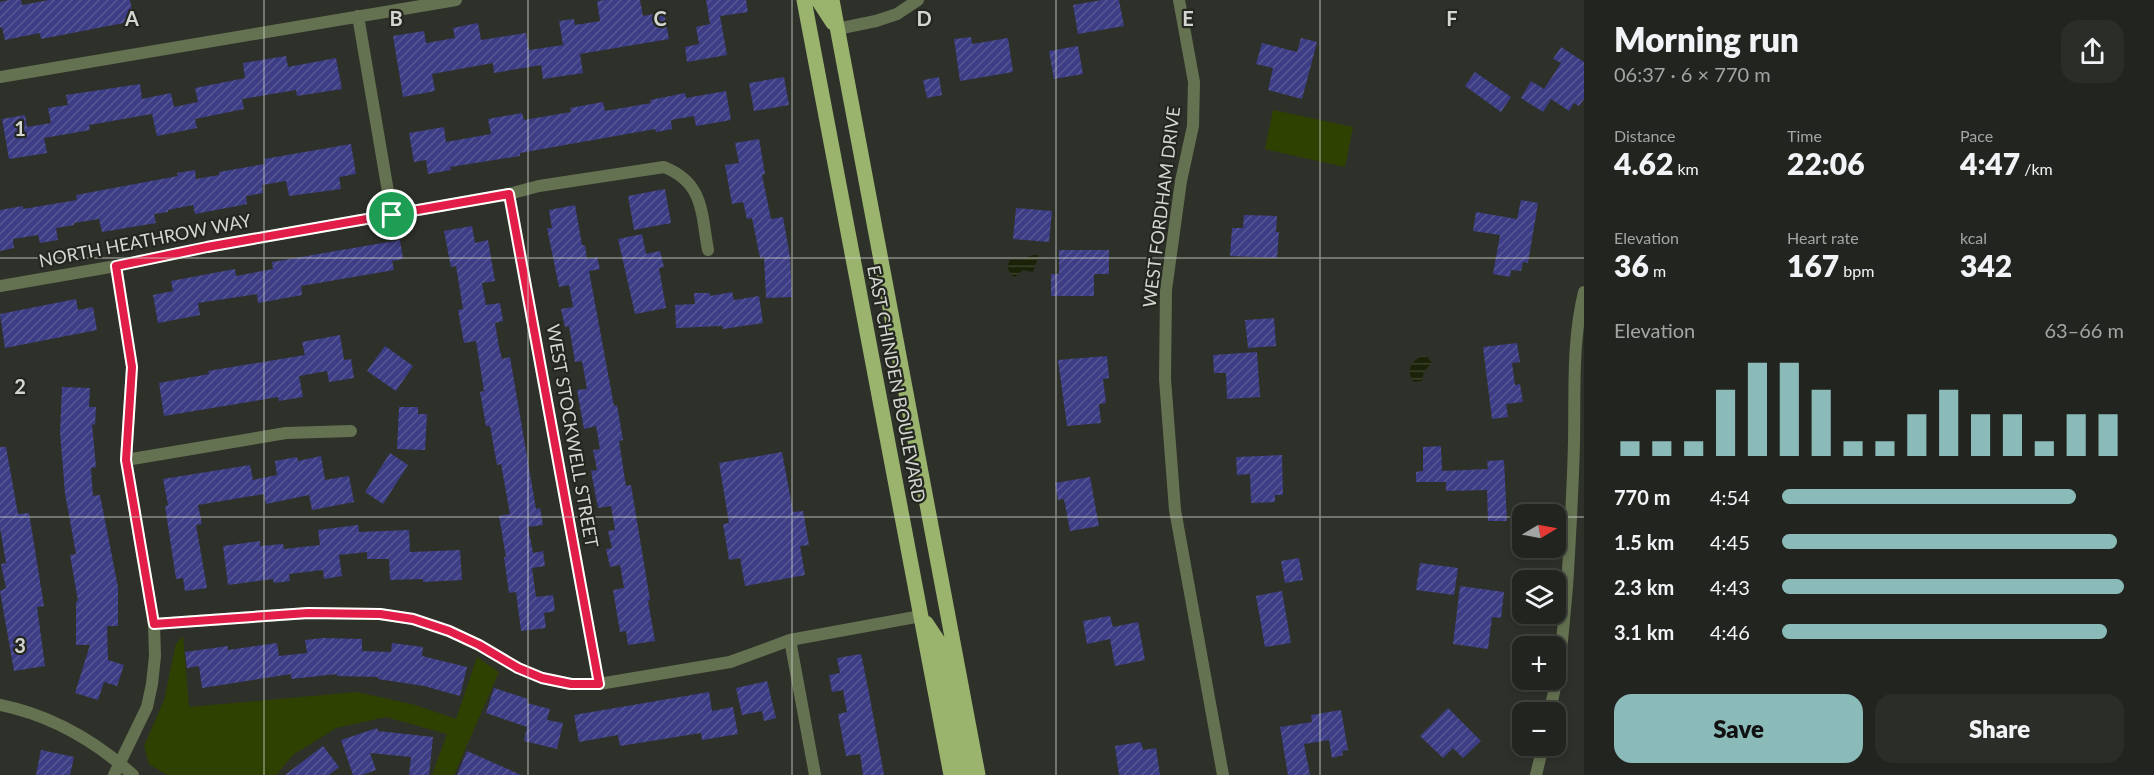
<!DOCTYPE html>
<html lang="en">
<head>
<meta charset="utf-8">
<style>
	body { margin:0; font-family:Lato,sans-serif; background:#2a2d28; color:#f1f3f6; height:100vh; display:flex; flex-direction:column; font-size:22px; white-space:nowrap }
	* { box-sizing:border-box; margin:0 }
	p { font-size:20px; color:#a2a5a4 }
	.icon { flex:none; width:33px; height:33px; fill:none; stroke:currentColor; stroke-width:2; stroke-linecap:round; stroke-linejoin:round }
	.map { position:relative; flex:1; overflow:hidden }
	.drawer { display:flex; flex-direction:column; background:#22251f; width:570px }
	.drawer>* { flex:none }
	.needle { width:39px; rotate:80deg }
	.controls { position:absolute; left:1512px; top:504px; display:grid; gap:12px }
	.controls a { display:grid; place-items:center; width:54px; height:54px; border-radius:12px; background:#22251f; box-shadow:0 3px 9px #0003,0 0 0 2px #3f423d; font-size:30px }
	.pin { position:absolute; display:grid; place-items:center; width:51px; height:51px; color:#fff; margin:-26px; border:3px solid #fff; border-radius:50%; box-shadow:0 2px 6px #0007 }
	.round { display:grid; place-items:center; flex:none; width:63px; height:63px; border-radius:18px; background:#2a2d28 }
	.summary { display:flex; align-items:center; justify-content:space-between; height:102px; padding:0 30px }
	h1 { font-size:33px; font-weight:800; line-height:45px }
	.metrics { display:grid; grid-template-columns:repeat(3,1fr); gap:9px; height:102px; padding:6px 30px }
	.metrics div { display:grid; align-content:center }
	.metrics b { font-size:30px; font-weight:800 }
	.metrics small { font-size:16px; font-weight:400 }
	.metrics p { font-size:16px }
	.chart { height:168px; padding:12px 30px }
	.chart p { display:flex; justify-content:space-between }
	.chart svg { width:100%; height:108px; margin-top:6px; stroke:#8bbbb9; stroke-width:6 }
	.button { display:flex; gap:12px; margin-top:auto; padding:12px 30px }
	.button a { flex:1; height:69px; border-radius:18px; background:#8bbbb9; color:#111; font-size:24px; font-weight:800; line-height:69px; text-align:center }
	.button a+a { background:#2a2d28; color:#f1f3f6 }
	ul { padding:0 30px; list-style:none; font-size:20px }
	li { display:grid; grid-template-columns:96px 72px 1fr; align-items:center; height:45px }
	li i { height:15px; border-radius:8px; background:#8bbbb9 }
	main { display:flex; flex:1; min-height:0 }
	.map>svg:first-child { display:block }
	.park { fill:#2f4101 }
	.water { fill:url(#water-rules) }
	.building { fill:url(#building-hatch) }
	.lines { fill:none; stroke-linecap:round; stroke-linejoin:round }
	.minor { stroke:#657251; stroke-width:12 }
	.tertiary { stroke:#657251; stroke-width:12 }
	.primary { stroke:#9ab46e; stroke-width:15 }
	.route-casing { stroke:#fff; stroke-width:12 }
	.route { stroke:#e11d48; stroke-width:8 }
	.grid { fill:none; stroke:#d4d6d1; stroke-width:1.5; stroke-opacity:0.55 }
	.labels { text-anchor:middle; stroke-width:4.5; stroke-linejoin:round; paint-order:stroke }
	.street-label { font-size:18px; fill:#d4d6d1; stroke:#24271f }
	.grid-label { font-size:20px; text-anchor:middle; font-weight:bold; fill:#d4d6d1; stroke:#24271f; stroke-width:4.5; stroke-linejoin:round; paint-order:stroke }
</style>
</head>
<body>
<main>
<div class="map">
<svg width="1584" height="775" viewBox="0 0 1584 775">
	<defs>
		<pattern id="water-rules" width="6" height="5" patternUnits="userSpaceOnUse" patternTransform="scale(1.5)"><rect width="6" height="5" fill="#1a2308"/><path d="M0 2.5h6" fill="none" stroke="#3a422b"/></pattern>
		<pattern id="building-hatch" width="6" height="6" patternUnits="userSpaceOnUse" patternTransform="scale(1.5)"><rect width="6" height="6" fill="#3c3d84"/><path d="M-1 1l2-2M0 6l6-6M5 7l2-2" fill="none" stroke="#575894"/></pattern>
	</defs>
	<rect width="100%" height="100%" fill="#2e3129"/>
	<path class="park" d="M1273 110 1353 127 1345 167 1265 149Z
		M183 636 189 707 357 692 415 705 456 719 477 657 499 672 454 775H432L447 734 386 717 336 728 293 755 276 775H167L149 764 144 746 164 700 176 644Z"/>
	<path class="water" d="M1033 255H1038V258L1033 272 1023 270 1015 277 1012 276 1007 267 1010 259 1021 260Z
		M1422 356 1427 357 1432 363 1424 371 1422 381 1414 382C1405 372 1411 361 1422 356Z"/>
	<path class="building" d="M9 0H21L22 5 49 0H130L134 21 41 39 40 33 5 40 2 27 0 28V2Z
		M606 0H640L643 16 664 12 669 39 580 54 583 73 543 79 541 65 494 73 493 63 432 74 435 91 403 97 393 36 424 31 426 43 455 38 453 28 478 23 481 40 526 33 529 50 563 45 559 21 574 19 575 25 600 21 597 1Z
		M706 0H746L748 12 720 16 727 55 687 62 685 47 699 44 696 27 710 24Z
		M1102 0H1119L1124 26 1078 34 1073 5Z
		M971 37 972 44 1008 38 1013 72 960 81 954 39Z
		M1301 38 1317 42 1302 99 1268 90 1273 68 1256 64 1262 43 1297 52Z
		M1078 46 1083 74 1054 79 1049 51Z
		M1561 47 1584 62V99L1579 106 1574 103 1569 111 1551 99 1543 112 1521 98 1531 81 1544 89 1561 63 1553 59Z
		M286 56 288 67 336 58 342 89 297 96 296 90 242 99 244 109 195 119 197 128 157 136 152 114 89 125 90 130 44 138 47 153 9 159 2 119 25 115 27 127 51 123 48 108 68 105 66 95 140 84 142 99 171 93 174 107 198 102 195 88 245 78 243 63Z
		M1475 72 1511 97 1501 112 1465 86Z
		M784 77 789 105 754 111 749 83Z
		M939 77 942 95 927 98 923 80Z
		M726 91 731 120 696 126 694 116 671 120 672 129 656 132 655 129 520 153V156L450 167 451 170 428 174 426 160 414 162 409 133 444 127 446 142 491 134 488 119 522 113 524 120 571 112 570 108 603 102 605 111 651 103 650 100 685 93 686 98Z
		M759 139 765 174 762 175 771 219 783 217 790 257 792 297 766 298 764 257 760 258 752 218 747 219 743 202 732 204 725 165 739 163 735 143Z
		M351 144 356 174 339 177 341 189 289 196 286 181 262 185 263 193 246 196 247 204 195 214 193 205 168 210V212L154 214 156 223 102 232 99 219 74 223V225L56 228 58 240 40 243 38 235 13 239 14 248 0 251V210L23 206V209L77 200 76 195 178 176 177 173 195 170 196 179 219 175V172L265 164 264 159Z
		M665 189 671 223 634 230 628 196Z
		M1521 200 1538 203 1528 263 1523 262 1521 271 1511 270 1510 277 1493 274 1500 235 1473 231 1476 212 1517 219Z
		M575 205 582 245H585L587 259 597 257 600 269 589 271 614 406 617 405 623 440 619 441 626 486 631 485 650 600 648 601 655 641 628 645 626 631 620 632 613 590 624 588 620 565 610 567 606 549 612 548 608 531 615 530 611 506 598 508 591 471 597 470 593 450 600 449 596 426 584 429 577 390 587 389 582 361 575 362 569 326 565 327 561 309 573 307 569 285 559 287 547 228H552L549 210Z
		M1016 208 1052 211 1049 242 1013 239Z
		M1244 215 1277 216 1276 232H1279L1277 258 1230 256 1232 228H1243Z
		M472 226 475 243 488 240 495 281 482 283 486 305 500 303 503 321 495 323 499 347 502 359 510 357 536 509 540 508 543 525 528 527 533 553 543 551 545 566 532 568 536 597 553 595 555 611 544 613 546 628 521 631 516 592 509 593 504 557H506L499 516 510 514 501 464 497 465 490 426H486L480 392 484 391 476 341 464 343 458 310 463 309 456 266 451 267 444 231Z
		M642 234 646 254 660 251 664 267 659 268 666 308 635 314 618 239Z
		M400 240 403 259 392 261 394 270 301 286 302 295 258 303 257 294 198 303 200 315 158 323 153 295 173 291 171 281 235 269 236 276 273 269 272 262Z
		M1059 250H1109V274H1094V296H1051V274H1059Z
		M732 292 734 300 759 296 763 323 723 329 722 326 676 328 675 305 695 304 694 293H710V296Z
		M76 299 78 310 93 307 97 330 5 348 0 314Z
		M1274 318 1276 346 1248 348 1245 320Z
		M340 335 344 360 351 359 354 378 329 382 327 371 299 376 303 397 279 401 278 397 164 416 159 383 209 374 208 371 305 355 302 342Z
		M1517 343 1520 362 1512 363 1515 385 1520 384 1523 402 1506 404 1508 417 1492 419 1483 347Z
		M385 346 413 366 396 391 367 371Z
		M1257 352 1260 397 1227 399 1226 373H1214L1213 355Z
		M1107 356 1109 378 1103 379 1106 403 1099 404 1101 423 1067 426 1058 360Z
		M62 387 90 388 89 407H96L95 425 92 424 96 467 91 468 93 496 100 495 118 587V626H107L108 660 124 665 117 686 104 682 98 700 75 693 90 645H76V602L78 601 70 555 76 554 65 493 60 432Z
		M399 407H418V414H427L425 450 397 449Z
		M1441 446 1442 471 1488 469 1487 461 1504 460 1507 521H1488L1487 490 1446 491V482H1416V472L1423 471V447Z
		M0 447H6L18 514 29 513 44 606 37 607 45 666 14 671 0 591 6 588 1 564 6 563 0 528Z
		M782 452 793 512 803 511 809 545 800 546 805 575 745 586 740 558 729 560 723 524 729 523 719 463Z
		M390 453 408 465 383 504 365 492Z
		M1282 455 1283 495H1275V502L1251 503 1250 474 1237 475 1236 457Z
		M321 456 325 480 349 476 354 502 312 510 309 495 266 504 264 494 198 505 202 524 196 525 207 588 185 591 183 578 176 579 165 506 168 505 163 479 250 465 253 480 277 475 275 461 297 457 298 461Z
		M1090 477 1099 526 1070 531 1064 499 1058 500 1055 483Z
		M358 525 359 532 409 530 410 552 460 550 462 580 423 582V579L390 580 389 559H367V552L339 555 342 576 324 579 323 570 289 574 290 581 274 583 273 579 228 585 223 546 260 541V546L283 544 284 549 320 545 318 530Z
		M1299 558 1303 580 1285 583 1281 561Z
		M1420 563 1458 568 1454 595 1416 590Z
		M1460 586 1504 592 1501 618 1492 617 1488 649 1453 644Z
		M1282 591 1291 643 1265 647 1256 596Z
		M1110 616 1113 627 1138 622 1145 660 1115 666 1110 639 1087 644 1083 621Z
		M324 638 362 639V651L391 652 392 643 423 647 422 656 467 667 460 696 424 686 378 679V677L337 676V674L291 679V674L202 688 199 666 187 668 185 652 228 646V650L277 643 279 656 307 653 305 640Z
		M861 654 869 693 884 775H863L860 754 846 756 838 714 847 712 843 690 832 692 829 675 840 673 837 658Z
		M767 681 776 718 764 721 762 711 742 715 736 688Z
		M494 688 528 699 527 703 550 709 547 720 563 723 557 749 524 741 527 727 486 713Z
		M709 692 712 711 733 707 738 734 702 740 701 733 620 746 618 735 579 742 574 715Z
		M1448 708 1481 741 1463 758 1453 748 1443 758 1420 736Z
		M1341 710 1348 750 1342 751 1343 755 1332 758 1329 740 1304 744 1310 775H1288L1280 727 1312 722 1311 715Z
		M377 728 378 731 433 737 429 775H409L411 757 370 753 376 770 362 775H353L341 740Z
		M1141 742 1143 750 1156 748 1160 775H1119L1115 746Z
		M323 746 339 767 329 775H285Z
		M41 750 74 757 70 775H36Z
		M467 751 521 775H457Z"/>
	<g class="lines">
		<path class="minor" d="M1179 0 1194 82 1193 126 1181 181 1166 290 1165 379 1175 510 1223 775
			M358 16 392 215
			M837 29 876 21 897 14 918 0
			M0 77 456 0
			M509 194 599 684
			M0 286 116 266 207 247 509 194 539 186 664 167C704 183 701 212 708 250
			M126 460 286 433 351 431
			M154 624 308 613 380 614 413 619 449 631 479 645 518 668 542 678 571 684H599L730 662 790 640 921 616
			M790 640 815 775
			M1549 712C1561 671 1563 629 1567 587 1570 538 1573 490 1574 441 1575 391 1572 341 1584 292
			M114 775 147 707 152 684 155 656 154 624 126 460 132 367 116 266
			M1536 775 1543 746"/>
		<path class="tertiary" d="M0 705C50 715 95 741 133 775"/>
		<path class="primary" d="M804 0 951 775
			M818 0 833 23
			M832 0 978 775
			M926 623 942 647 966 775"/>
	</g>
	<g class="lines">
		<defs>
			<path id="route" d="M509 194 599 684H571L542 678 518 668 479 645 449 631 413 619 380 614 308 613 154 624 126 460 132 367 116 266 207 247Z"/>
		</defs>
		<use href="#route" class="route-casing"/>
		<use href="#route" class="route"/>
	</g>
	<path class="grid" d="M264 0V775M528 0V775M792 0V775M1056 0V775M1320 0V775M0 258H1584M0 517H1522M1556 517H1584"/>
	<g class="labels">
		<g class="street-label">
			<text transform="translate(1162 207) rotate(-83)" y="6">WEST FORDHAM DRIVE</text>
			<text transform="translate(145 241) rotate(-11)" y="6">NORTH HEATHROW WAY</text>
			<text transform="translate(896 384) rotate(79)" y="6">EAST CHINDEN BOULEVARD</text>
			<text transform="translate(572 436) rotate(80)" y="6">WEST STOCKWELL STREET</text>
		</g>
	</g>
	<g class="grid-label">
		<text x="132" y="26">A</text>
		<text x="396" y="26">B</text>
		<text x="660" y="26">C</text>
		<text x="924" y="26">D</text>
		<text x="1188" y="26">E</text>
		<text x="1452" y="26">F</text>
		<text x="20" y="136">1</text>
		<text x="20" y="394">2</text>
		<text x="20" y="653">3</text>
	</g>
</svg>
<div class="controls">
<a><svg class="needle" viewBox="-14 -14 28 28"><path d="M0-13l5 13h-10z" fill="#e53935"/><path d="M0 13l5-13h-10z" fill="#a2a5a4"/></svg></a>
<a><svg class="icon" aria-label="layers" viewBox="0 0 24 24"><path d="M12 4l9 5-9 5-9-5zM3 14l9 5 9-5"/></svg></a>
<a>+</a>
<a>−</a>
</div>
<div class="pin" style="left:392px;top:215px;background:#1e9e55"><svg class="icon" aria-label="arrive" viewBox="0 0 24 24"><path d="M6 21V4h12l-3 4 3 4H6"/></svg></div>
</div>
<section class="drawer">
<div class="summary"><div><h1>Morning run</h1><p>06:37 · 6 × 770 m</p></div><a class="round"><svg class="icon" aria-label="share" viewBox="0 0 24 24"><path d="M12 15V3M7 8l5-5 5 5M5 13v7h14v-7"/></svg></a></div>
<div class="metrics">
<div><p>Distance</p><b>4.62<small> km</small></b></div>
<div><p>Time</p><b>22:06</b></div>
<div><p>Pace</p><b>4:47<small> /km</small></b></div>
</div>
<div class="metrics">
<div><p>Elevation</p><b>36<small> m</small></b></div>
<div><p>Heart rate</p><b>167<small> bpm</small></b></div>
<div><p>kcal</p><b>342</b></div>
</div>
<div class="chart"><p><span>Elevation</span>63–66 m</p>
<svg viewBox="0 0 160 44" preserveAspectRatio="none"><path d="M5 44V38M15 44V38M25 44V38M35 44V17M45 44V6M55 44V6M65 44V17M75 44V38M85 44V38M95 44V27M105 44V17M115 44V27M125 44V27M135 44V38M145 44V27M155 44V27"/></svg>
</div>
<ul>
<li><b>770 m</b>4:54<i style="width:86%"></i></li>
<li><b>1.5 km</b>4:45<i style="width:98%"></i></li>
<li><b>2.3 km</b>4:43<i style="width:100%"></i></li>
<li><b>3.1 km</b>4:46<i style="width:95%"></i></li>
</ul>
<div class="button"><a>Save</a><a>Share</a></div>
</section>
</main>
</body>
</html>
